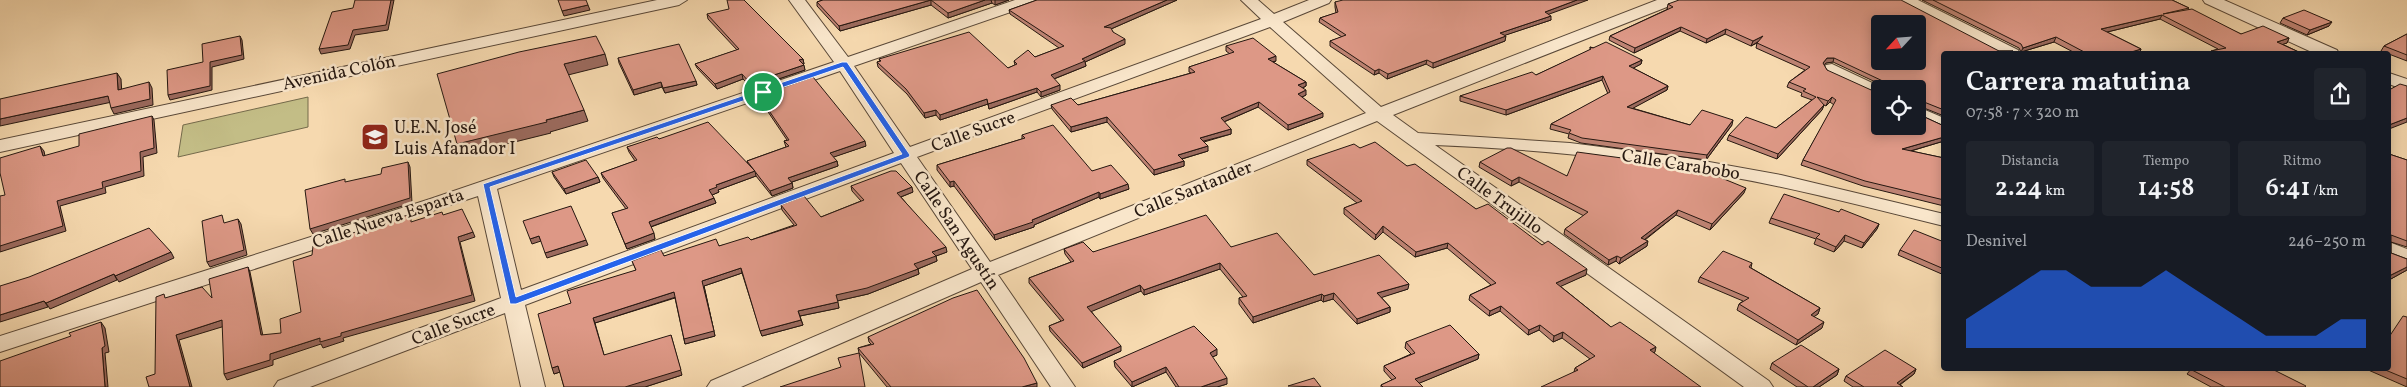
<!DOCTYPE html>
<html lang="es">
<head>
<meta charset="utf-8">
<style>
	body { margin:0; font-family:Vollkorn,serif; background:#20242c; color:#f1f3f6; height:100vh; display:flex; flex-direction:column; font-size:19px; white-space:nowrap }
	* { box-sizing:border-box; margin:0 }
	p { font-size:16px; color:#9ea1a6 }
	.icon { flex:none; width:28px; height:28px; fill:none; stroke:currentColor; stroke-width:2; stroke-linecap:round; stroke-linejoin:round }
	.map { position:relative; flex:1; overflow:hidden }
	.details { position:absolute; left:1941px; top:51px; width:450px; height:320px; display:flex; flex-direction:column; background:#171b24; border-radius:5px; box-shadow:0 2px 12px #0003 }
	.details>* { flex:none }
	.needle { width:32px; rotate:244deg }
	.fabs { position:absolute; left:1871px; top:15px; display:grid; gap:10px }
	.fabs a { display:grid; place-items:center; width:55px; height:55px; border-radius:5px; background:#171b24; box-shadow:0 2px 12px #0003; font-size:25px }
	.pin { position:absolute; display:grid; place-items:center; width:42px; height:42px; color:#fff; margin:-21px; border:2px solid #fff; border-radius:50%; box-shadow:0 1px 5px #0007 }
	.round { display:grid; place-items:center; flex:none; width:52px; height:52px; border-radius:5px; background:#20242c }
	.headline { display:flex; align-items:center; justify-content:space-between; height:85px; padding:0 25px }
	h1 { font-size:28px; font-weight:600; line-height:38px }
	.figures { display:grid; grid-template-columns:repeat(3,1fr); gap:8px; height:85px; padding:5px 25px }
	.figures div { display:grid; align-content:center; border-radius:5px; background:#20242c; text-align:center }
	.figures b { font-size:25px; font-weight:600 }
	.figures small { font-size:14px; font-weight:400 }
	.figures p { font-size:14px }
	.chart { height:140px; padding:10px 25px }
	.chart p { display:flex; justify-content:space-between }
	.chart svg { width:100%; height:90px; margin-top:5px; fill:#2563eb; opacity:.7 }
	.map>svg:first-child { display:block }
	.green { fill:#c3bd86; stroke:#746a4b }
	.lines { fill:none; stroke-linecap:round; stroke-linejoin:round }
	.minor-casing { stroke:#594838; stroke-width:2 }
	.minor { fill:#f9e6cb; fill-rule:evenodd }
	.wall { fill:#be8373; stroke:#251710; fill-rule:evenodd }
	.shaded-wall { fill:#9b6a5e; stroke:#251710 }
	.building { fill:#dd9886; stroke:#251710; fill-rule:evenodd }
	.route { fill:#2563eb; stroke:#fff; fill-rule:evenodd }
	.labels { text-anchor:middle; stroke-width:5; stroke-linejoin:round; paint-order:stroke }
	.street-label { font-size:18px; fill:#251710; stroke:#f9e6cb }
	.poi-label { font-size:18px; fill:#251710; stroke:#f9e6cb; text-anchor:start }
</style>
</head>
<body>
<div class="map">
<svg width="2407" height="387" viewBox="0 0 2407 387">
	<rect width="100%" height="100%" fill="#f6d9af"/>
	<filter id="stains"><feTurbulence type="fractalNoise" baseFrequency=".004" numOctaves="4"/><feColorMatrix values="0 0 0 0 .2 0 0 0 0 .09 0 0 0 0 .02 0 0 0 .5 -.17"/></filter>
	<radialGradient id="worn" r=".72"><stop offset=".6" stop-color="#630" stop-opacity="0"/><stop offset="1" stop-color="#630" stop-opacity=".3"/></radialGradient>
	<path class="green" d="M308 97V127L178 157 183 125Z"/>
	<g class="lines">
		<defs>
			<path id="minor" d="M657 0H687L679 5 0 152V140Z
				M789 0H805L848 57 1015 0H1039L1037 3 854 66 910 147 1261 19 1241 0H1258L1274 14 1309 0H1331L1329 3 1283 22 1381 107 1657 0H1679L1677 3 1393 115 1418 133 1570 143 1687 158 1781 175 1944 214V226C1871 208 1799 189 1725 176 1630 158 1532 149 1435 145L1769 381 1773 387H1744L1377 121 998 275 1075 387H1051L981 282 741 387H707L711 381 972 269 901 163 525 305 545 387H521L505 313 310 387H274L278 381 501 298 478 196 0 352V336L430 199 834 62ZM1270 27 1366 113 990 262 917 157ZM840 71 894 153 521 290 497 189Z
				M1898 0H1918L2018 50 2020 54H1998L1900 3Z
				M2203 0H2224L2337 50 2339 54H2316L2205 3Z
				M1832 64 1885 89H1880V98L1826 73 1823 69 1826 65Z
				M2389 73 2407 79V91L2389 84Z
				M1918 107 1944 118V132L1918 119Z
				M2389 242 2407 249V264L2389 257Z"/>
		</defs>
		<use href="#minor" class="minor-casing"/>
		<use href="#minor" class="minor"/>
	</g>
	<path class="wall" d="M822 0H1009L995 5 992 3 948 18 931 5 840 31 817 6V2Z
		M1037 0H1177L1111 29 1113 32 1125 44 1085 62 1086 66 1054 79 1060 90 1041 97 1037 92 989 109 988 104 940 120 936 115 925 118 907 94 878 67 877 62 880 61 879 59 1008 68 1015 65 1014 61 1035 57 1059 48 1010 14 1009 10Z
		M1922 0H2172L2189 8 2188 9 2241 34 2289 38 2287 43 2282 44 2303 54H2210L2211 51 2218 49 2160 19 2107 32 2141 49 2139 54H2077L2054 42 2021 52 2019 48Z
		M1335 2 1549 15 1551 20 1505 35V41L1433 68 1426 64 1387 79 1379 73 1374 75 1330 46V41L1342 37 1319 22 1320 18 1336 13 1335 7Z
		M1668 4 1999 51H2013L2012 54H1944V116L1919 106 1918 114 1944 126V141L1911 151 1944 158V206L1863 186 1801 165 1803 160 1834 105 1830 102 1826 106 1824 105 1822 110 1777 159 1727 140 1729 135 1776 128 1812 100 1801 96 1802 93 1787 87 1789 82 1805 70 1756 48 1757 43 1751 46 1725 34 1706 43 1680 31 1634 53 1609 40 1610 36 1668 9H1667ZM1833 62 1884 86 1883 89H1918L1880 126 1827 70 1824 65 1826 63Z
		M707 14 803 59 804 64H803L805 70 752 88 743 79 717 89 697 68 695 64 737 50 708 19Z
		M2283 18 2329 26 2307 35 2280 23Z
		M2407 34V61L2381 51 2384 46Z
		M1226 46 1276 61 1273 62 1306 82V86L1303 88 1306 95 1302 97 1323 117 1288 130 1258 107 1224 122 1231 129V134L1204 142 1208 151 1182 159 1184 161V166L1154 175 1107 122 1071 132 1052 109 1051 105H1078L1191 73 1189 72V67L1230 54 1226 51Z
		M1590 47 1642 60 1641 64 1633 68 1668 86 1667 90 1632 108 1690 125H1732L1706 160 1581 143 1568 138 1569 134 1550 129 1551 124 1608 94 1602 80 1506 115 1460 101V96L1536 75 1590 50Z
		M618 58 696 81 697 85 665 93 662 87 634 95 619 63Z
		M759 96 866 146 833 157 837 161 838 166 792 182 793 188 772 196 756 176 718 190 719 192 712 195 716 203 651 227 655 239 627 249 612 213 626 209 603 178 601 173 635 161 629 152 627 147 659 139 748 164 747 161 786 147 784 141 787 140 760 100Z
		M1022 135 1092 171 1129 189 1100 199 1099 197 1034 225V227L995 240 954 186 950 187 937 170V165L1022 139Z
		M1360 148 1407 166 1476 209 1542 245 1586 275 1560 286 1611 327 1655 352 1574 372 1575 368 1590 359 1562 338 1553 342 1539 330 1528 335 1500 311 1489 316 1469 300 1470 295 1491 285 1447 248 1415 257 1383 232 1375 240 1344 214V208L1357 203 1307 165V160Z
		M2389 154 2407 160V247L2391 242V253L2407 259V270L2389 280Z
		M1480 162 1567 176 1744 193 1710 230 1676 215 1645 240 1647 246 1619 264 1616 261 1608 265 1564 234 1565 229 1584 216 1519 182 1511 186 1479 167Z
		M552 172 598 177 600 182 566 194 554 177Z
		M851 186 913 192 901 197 947 252 936 256 937 261 918 269 919 274 868 294 837 301 839 308 800 316 803 325 762 336 742 273 704 286 715 336 685 344 675 298 595 323 604 355 682 375 645 387H564L560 372 554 374 571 303 636 270 632 261 664 256 751 240 794 225 782 210 781 205 821 217 861 201 852 191Z
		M1839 212 1879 224 1877 229 1862 248 1844 241 1834 252 1814 244 1816 239 1769 223 1771 218Z
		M1944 242V275L1898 255 1900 250Z
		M1231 247 1314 275 1408 289 1381 297 1390 307V312L1357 324 1333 299 1323 302 1321 300 1253 323 1239 304V298L1243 297 1220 269 1144 295 1141 291 1091 311 1121 351 1083 368 1050 331 1049 326 1061 321 1029 283V278L1071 262 1065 254 1064 249 1093 252Z
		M1752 263 1751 268 1820 308 1818 314 1814 316 1822 328 1796 345 1737 310 1739 304 1743 301 1698 282 1700 277Z
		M2407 317V387L2366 369H2389Z
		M868 337 1037 387H887L859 353 858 348 871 344 869 342Z
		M1406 342 1479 354 1478 359 1419 383 1423 387H1381V385L1392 380 1384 371V366L1411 354 1405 348Z
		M1217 355 1212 357 1227 384 1217 387H1176L1166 372 1132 387 1115 367 1114 361Z
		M1772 363 1839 369 1837 375 1819 387H1797L1770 369Z
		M1916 369 1914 374 1900 385 1903 387H1853L1844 381 1846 376Z
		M2191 369 2306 387H2211L2187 374Z"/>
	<path class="shaded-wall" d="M391 0H394L388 30 355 35 350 49 321 54 319 49Z
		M931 0V5L840 31 839 26Z
		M985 0H991L992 3 948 18V13Z
		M995 0H1009L995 5Z
		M1167 0H1177L1104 32V27Z
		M1577 0H1588L1544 16 1545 12Z
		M588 5 590 10 564 16 562 11Z
		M2162 15 2160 19 2099 34 2101 29Z
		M1551 16V20L1500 37V33Z
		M2332 22 2329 26 2307 35 2310 30Z
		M1681 27 1680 31 1634 53 1635 48Z
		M1726 29 1725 34 1706 43 1707 39Z
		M240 36 242 40 244 59 212 67V90L170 100 168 95 210 62Z
		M1506 36 1505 41 1433 68V63Z
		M1763 36 1761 40 1751 46 1753 41Z
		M2056 37 2054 42 2021 52 2023 48Z
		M2289 38 2287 43 2275 47 2277 42Z
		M1125 39V44L1085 62 1086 66 1051 80V75L1082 59Z
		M2141 49 2139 54H2125Z
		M605 54 608 65 568 75 564 64Z
		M1276 56V61L1268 63V59Z
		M1827 58H1834L1833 62 1826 63 1822 68 1823 63Z
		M803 59 804 64 800 65 799 60Z
		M1427 60 1426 64 1387 79 1388 74Z
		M1642 60 1641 64 1628 71 1629 66Z
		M804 65 805 70 752 88 750 83Z
		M1379 69V73L1374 75 1375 71Z
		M117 73 121 79 122 96 118 90Z
		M742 74 743 79 717 89 715 84Z
		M1603 76 1602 80 1506 115V110Z
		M696 81 697 85 665 93 663 88Z
		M149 82 152 88 153 105 114 114 111 108Z
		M661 82 662 87 634 95 633 90Z
		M1306 82V86L1298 90V85Z
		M1060 85V90L1041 97V92Z
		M1668 86 1667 90 1626 112 1627 107Z
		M1037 88V92L989 109 988 104Z
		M1306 90V95L1298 99V94Z
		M108 96 112 102 0 126V119Z
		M1832 97 1830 102 1826 106 1828 101Z
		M987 99 988 104 940 120V115Z
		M1259 102 1258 107 1221 123V118Z
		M1824 105 1822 110 1777 159 1778 154Z
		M584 110 588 121 550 132 551 133 462 155 457 144Z
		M936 110V115L925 118 924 113Z
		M1323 113V117L1288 130V125Z
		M152 116 154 120 157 153 143 157 144 176 105 187 106 193 60 206 66 231 0 252V246L57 201 140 152Z
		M1107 117V122L1071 132V127Z
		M2407 118V122L2389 129V125Z
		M1733 120 1732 125 1706 160 1707 155Z
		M1231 129V134L1200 142V138Z
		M1944 137V141L1900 154 1902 149Z
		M865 141 866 146 831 158 830 153Z
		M40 146 44 151 46 161 43 156Z
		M1208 146V151L1178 160V155Z
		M837 161 838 166 789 183 788 178Z
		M1184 161V166L1154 175V170Z
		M408 162 410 167 412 203 313 234 310 229Z
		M755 171 756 176 718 190 719 192 710 196 709 190 716 185Z
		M598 177 600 182 566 194 564 189Z
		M1519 177V182L1511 186 1512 181Z
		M954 181V186L950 187V182Z
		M792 183 793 188 772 196 770 191Z
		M1128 184 1129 189 1100 199V194Z
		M912 187 913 192 898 198 897 193Z
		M1746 188 1744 193 1710 230 1712 224Z
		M1099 192V197L1034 225V227L995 240 994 235 1032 220Z
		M714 198 716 203 650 227 649 222Z
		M1678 210 1676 215 1640 243 1641 238Z
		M238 219 241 224 247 255 210 267 207 262Z
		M1879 224 1877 229 1862 248 1864 243Z
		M1383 226V232L1375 240 1376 235Z
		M473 232 475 237 460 242 475 301 343 338 344 341 323 348 321 344 273 360V365L227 380 224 374 270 354 320 338 341 333 458 237Z
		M654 233 655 239 627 249 625 244Z
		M1845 235 1844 241 1834 252 1836 247Z
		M539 236 541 241 532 244 530 239Z
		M586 240 588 245 547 258 545 253Z
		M1648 241 1647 246 1619 264 1621 258Z
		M1448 243 1447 248 1415 257 1416 252Z
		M946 247 947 252 936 256 937 261 915 270 914 264 932 252Z
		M171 252 174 258 119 282 115 276Z
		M1617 256 1616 261 1608 265 1609 260Z
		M1220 263V269L1144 295V290Z
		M248 267 250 272 264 341 261 335Z
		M2407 267V270L2389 280V276Z
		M741 268 742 273 704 286 715 336 685 344 684 339 702 281Z
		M918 269 919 274 868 294 837 301 836 295Z
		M1587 269 1586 275 1555 289 1556 283Z
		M114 274 117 280 50 309 46 303Z
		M1409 284 1408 289 1377 299V293Z
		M1140 285 1141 291 1088 313 1087 307Z
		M674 292 676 297 595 323 593 318Z
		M1334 293 1333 299 1323 302 1324 296Z
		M1322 294 1321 300 1253 323V317Z
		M44 301 48 307 0 322V315Z
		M838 302 839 308 800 316 798 311Z
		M1501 306 1500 311 1489 316 1490 311Z
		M1390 307V312L1357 324V319Z
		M1820 308 1818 314 1809 320 1811 315Z
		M222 320 225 326 179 340 192 387H190L176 335Z
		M801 320 803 325 762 336 760 331Z
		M101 322 105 328 109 352 105 353 108 387H105L102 348Z
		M1824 322 1822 328 1796 345 1798 340Z
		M1540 325 1539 330 1528 335 1529 330Z
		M1563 332 1562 338 1553 342 1554 336Z
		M671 335 682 375 645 387H625Z
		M1121 346V351L1083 368 1082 363Z
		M1656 347 1655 352 1649 356 1650 350Z
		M1217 349V355L1210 358V353Z
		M1479 354 1478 359 1415 385V379Z
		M558 366 560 372 554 374 552 368Z
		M1166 367V372L1132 387V382Z
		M1839 369 1837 375 1819 387H1813Z
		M1916 369 1914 374 1896 387 1897 383Z
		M1227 378V384L1217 387H1201Z
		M1037 383V387H1022Z"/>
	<path class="building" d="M355 0H391L386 25 353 30 348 45 319 49 332 12 353 8Z
		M558 0H586L588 5 562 11Z
		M727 0H744L803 59 799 60 804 65 750 83 742 74 715 84 695 64 739 49 707 14 729 9Z
		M823 0H985L948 13 931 0 839 26 817 2Z
		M1037 0H1167L1104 27 1111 28 1113 32 1125 39 1082 59 1085 61 1051 75 1060 85 1041 92 1037 88 988 104 987 99 940 115 936 110 924 113 906 89 877 62 881 61 879 59 969 32 1008 68 1017 64 1014 61 1028 50 1035 57 1064 46 1009 10Z
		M1343 0H1577L1545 12 1551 16 1500 33 1506 36 1433 63 1427 60 1388 74 1379 69 1375 71 1330 41 1346 35 1320 18 1338 12 1335 2Z
		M1679 0H1901L1999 51H2013L2005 54H1944V110L1919 100 1918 114 1944 126V137L1902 149 1944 158V200L1865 181 1803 160 1836 100 1832 97 1828 101 1817 97 1824 105 1778 154 1729 135 1746 117 1776 128 1816 97 1803 91 1806 89 1789 82 1810 67 1757 43 1763 36 1753 41 1726 29 1707 39 1681 27 1635 48 1610 36 1673 7 1668 4ZM1880 24H1918V61H1880ZM1827 58H1834L1887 83 1888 85 1884 86V89H1918V126H1880V94L1827 70 1823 63Z
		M1933 0H2172L2189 8 2163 14 2192 9 2241 34 2263 26 2289 38 2277 42 2303 54H2216L2211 51 2226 48 2162 15 2101 29 2141 49 2125 54H2088L2056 37 2023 48 2021 44Z
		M2304 10 2332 22 2310 30 2283 18Z
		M2407 34V55L2384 46Z
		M240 36 242 55 210 62V86L168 95 167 70 203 62 202 44Z
		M596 36 605 54 564 64 584 110 546 120 547 122 457 144 437 74 519 52Z
		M1253 38 1276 56 1268 59 1306 82 1298 85 1306 90 1298 94 1323 113 1288 125 1259 102 1221 118 1231 129 1200 138 1208 146 1178 155 1184 161 1154 170 1107 117 1071 127 1051 105 1071 98 1078 105 1195 72 1189 67 1234 52 1226 46Z
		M1606 42 1642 60 1629 66 1668 86 1627 107 1690 125 1702 110 1733 120 1707 155 1582 138 1569 133 1571 130 1551 124 1610 92 1603 76 1506 110 1460 96 1532 72 1536 75 1591 49 1590 47 1593 48Z
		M679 44 696 81 663 88 661 82 633 90 618 58Z
		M117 73 118 90 149 82 150 99 111 108 108 96 0 119V99Z
		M813 77 865 141 830 153 837 161 788 178 792 183 770 191 747 161 789 146 784 141 789 140 759 96Z
		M2400 84 2407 86V118L2389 125V90Z
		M152 116 154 148 140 152 141 171 102 182 103 188 57 201 63 226 0 246V196L5 195 0 173V158L40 146 43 156 79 146V134Z
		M708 122 755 171 716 185 717 187 709 190 714 198 649 222 654 233 625 244 612 213 628 208 601 173 637 160 627 147 657 137 659 139Z
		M1053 125 1092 171 1111 165 1128 184 1100 194 1099 192 1032 220 1033 222 994 235 954 181 950 182 937 165 1025 138 1022 135Z
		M1375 142 1407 166 1415 164 1476 209 1488 204 1542 245 1548 241 1587 269 1556 283 1611 327 1620 322 1656 347 1650 350 1701 387H1541L1578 370 1575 368 1595 356 1563 332 1554 336 1540 325 1529 330 1501 306 1490 311 1470 295 1496 283 1448 243 1416 252 1383 226 1376 235 1344 208 1362 201 1307 160 1354 144 1360 148Z
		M1507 148H1511L1567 176 1577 152 1697 168 1746 188 1712 224 1678 210 1641 238 1648 241 1621 258 1617 256 1609 260 1565 229 1588 212 1519 177 1512 181 1480 162Z
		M2389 154 2407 160V241L2391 235V253L2407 259V267L2389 276Z
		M586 160 598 177 564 189 552 172Z
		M408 162 410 198 310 229 305 190 345 179V182L381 174 382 168Z
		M891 171H896L912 187 897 193 946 247 932 252 936 256 914 264 918 269 867 288 836 295 838 302 798 311 801 320 760 331 741 268 702 281 714 331 684 339 674 292 593 318 604 355 671 335 681 370 625 387H564L558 366 552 368 538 314 571 303 567 291 636 270 632 261 661 250 664 256 716 239 719 246 748 237 751 240 797 225 781 205 804 196 821 217 864 200 851 186Z
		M1784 194 1839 212 1841 209 1879 224 1864 243 1845 235 1836 247 1816 238 1820 234 1771 218Z
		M571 206 586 240 545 253 539 236 530 239 523 221Z
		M462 209 473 232 458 237 472 295 341 333V336L320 342V338L270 354V360L224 374 222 320 176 335 190 387H149L146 377 155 374 156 297 164 294 165 298 202 287 212 298 209 279 248 267 261 335 281 333 280 319 301 312 293 261 312 255 313 246 411 214V222L442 212 443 215Z
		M222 215 224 223 238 219 244 250 207 262 202 221Z
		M1206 215 1231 247 1277 233 1314 275 1379 255 1409 284 1377 293 1390 307 1357 319 1334 293 1324 296 1322 294 1253 317 1239 298 1247 296 1220 263 1144 290 1140 285 1087 307 1121 346 1082 363 1049 326 1064 320 1029 278 1074 261 1064 249 1083 242 1093 252Z
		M149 228 171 252 115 276 114 274 46 303 44 301 0 315V286L29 277Z
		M1914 230 1944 242V269L1900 250Z
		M1723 251 1752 263 1749 267 1820 308 1811 315 1824 322 1798 340 1739 304 1749 298 1700 277Z
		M977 290 1024 358 1037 383 1022 387H891L858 348 874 344 868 337 953 298Z
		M2403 316 2407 317V379L2383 369H2389V337Z
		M101 322 105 346 102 348 105 387H0V361L71 336 69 333Z
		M1450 325 1479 354 1415 379 1423 387H1383L1381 385 1396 378 1384 366 1415 353 1406 342Z
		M1194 326 1217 349 1210 353 1227 378 1201 387H1179L1166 367 1132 382 1114 361Z
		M1801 345 1839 369 1813 387H1808L1772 363Z
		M1885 350 1916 369 1897 383 1903 387H1864L1846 376Z
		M859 353 865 387H780L841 367 838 358Z
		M2190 369H2272L2306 386 2305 387H2225Z
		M1314 378 1321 387 1288 386Z"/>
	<path class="route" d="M842 62H847L910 155 909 157 516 304H510L483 184ZM843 67 902 154 516 297 490 187Z"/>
	<defs>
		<symbol id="school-square" viewBox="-11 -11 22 22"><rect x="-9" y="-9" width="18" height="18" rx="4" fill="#8f2418" stroke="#f9e6cb"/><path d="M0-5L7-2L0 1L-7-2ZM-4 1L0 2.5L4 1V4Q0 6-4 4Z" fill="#fff"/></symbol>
	</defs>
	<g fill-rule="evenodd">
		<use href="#school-square" x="359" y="121" width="32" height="32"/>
	</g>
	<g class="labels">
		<g class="street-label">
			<text transform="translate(339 72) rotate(-12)" y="6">Avenida Colón</text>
			<text transform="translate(973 131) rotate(-20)" y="6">Calle Sucre</text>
			<text transform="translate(1681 164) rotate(9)" y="6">Calle Carabobo</text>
			<text transform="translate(1193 189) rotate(-22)" y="6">Calle Santander</text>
			<text transform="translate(1500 200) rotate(36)" y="6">Calle Trujillo</text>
			<text transform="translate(388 218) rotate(-18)" y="6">Calle Nueva Esparta</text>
			<text transform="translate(957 230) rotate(56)" y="6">Calle San Agustín</text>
			<text transform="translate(453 324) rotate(-21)" y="6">Calle Sucre</text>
		</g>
		<g class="poi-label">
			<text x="394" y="133">U.E.N. José<tspan x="394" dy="21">Luis Afanador I</tspan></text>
		</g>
	</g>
	<rect width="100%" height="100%" filter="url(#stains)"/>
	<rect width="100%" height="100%" fill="url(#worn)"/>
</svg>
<div class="fabs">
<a><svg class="needle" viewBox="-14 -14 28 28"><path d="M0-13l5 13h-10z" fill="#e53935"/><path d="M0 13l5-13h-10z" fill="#9ea1a6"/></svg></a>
<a><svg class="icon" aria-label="locate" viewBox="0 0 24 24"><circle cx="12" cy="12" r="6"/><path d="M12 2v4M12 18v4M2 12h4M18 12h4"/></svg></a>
</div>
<div class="pin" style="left:763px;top:92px;background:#1e9e55"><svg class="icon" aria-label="arrive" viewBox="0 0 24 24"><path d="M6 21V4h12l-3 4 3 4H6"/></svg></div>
<section class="details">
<div class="headline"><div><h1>Carrera matutina</h1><p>07:58 · 7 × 320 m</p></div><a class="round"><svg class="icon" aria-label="share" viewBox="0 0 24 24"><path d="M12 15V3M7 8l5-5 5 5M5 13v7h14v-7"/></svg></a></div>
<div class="figures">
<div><p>Distancia</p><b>2.24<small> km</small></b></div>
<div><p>Tiempo</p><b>14:58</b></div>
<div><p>Ritmo</p><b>6:41<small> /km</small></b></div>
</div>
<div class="chart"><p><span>Desnivel</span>246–250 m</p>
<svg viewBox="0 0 160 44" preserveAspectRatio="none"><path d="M0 44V30L10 22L20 14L30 6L40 6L50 14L60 14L70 14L80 6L90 14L100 22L110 30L120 38L130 38L140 38L150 30L160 30V44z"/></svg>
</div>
</section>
</div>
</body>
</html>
